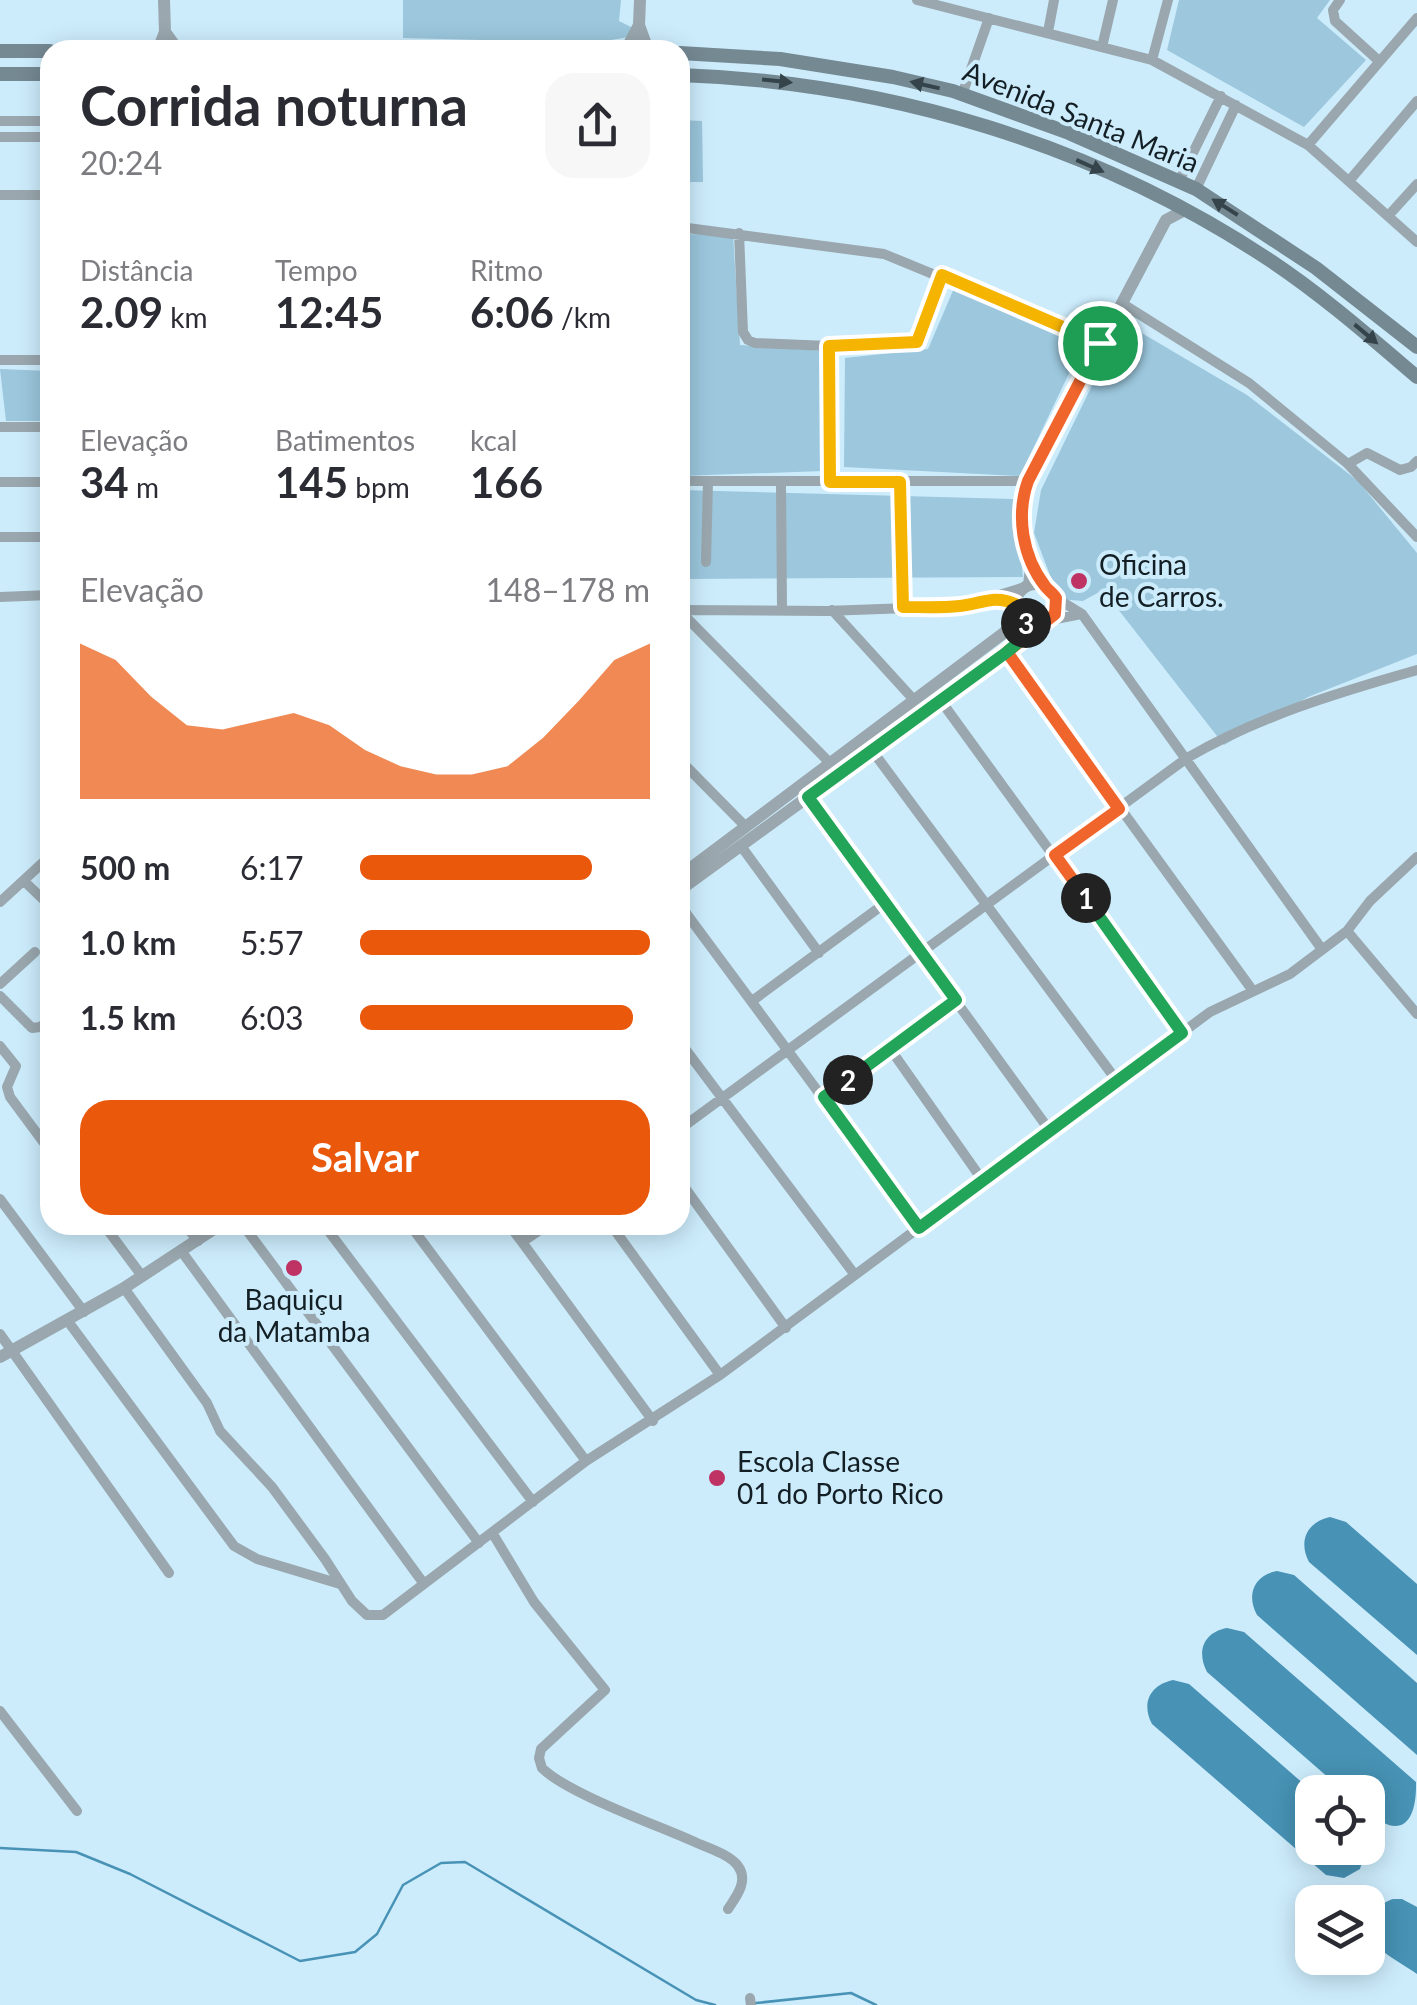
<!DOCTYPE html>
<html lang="pt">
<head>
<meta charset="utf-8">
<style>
	body { margin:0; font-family:Lato,sans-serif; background:#f7f7f7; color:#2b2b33; height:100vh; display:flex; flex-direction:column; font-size:38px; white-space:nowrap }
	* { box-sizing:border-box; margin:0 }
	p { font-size:32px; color:#7c7c81 }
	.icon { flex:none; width:55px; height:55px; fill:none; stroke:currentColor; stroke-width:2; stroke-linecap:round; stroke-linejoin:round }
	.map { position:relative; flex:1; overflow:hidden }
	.details { position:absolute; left:40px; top:40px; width:650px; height:1195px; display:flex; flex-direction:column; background:#fff; border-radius:30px; box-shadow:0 5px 25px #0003 }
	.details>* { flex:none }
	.tools { position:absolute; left:1295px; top:1775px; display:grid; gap:20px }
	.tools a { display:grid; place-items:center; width:90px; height:90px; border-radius:20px; background:#fff; box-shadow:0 5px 25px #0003; font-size:50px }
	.pin { position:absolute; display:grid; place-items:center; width:85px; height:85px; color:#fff; margin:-42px; border:5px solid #fff; border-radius:50%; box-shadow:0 2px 10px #0007 }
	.km { position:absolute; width:50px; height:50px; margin:-25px; border-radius:50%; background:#222; color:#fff; font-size:28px; line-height:50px; text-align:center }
	.round { display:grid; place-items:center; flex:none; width:105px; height:105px; border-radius:30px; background:#f7f7f7 }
	.overview { display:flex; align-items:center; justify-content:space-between; height:170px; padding:0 40px }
	h1 { font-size:55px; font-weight:700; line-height:75px }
	.figures { display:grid; grid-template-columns:repeat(3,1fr); gap:15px; height:170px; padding:10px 40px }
	.figures div { display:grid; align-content:center }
	.figures b { font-size:42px; font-weight:700 }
	.figures small { font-size:28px; font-weight:400 }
	.figures p { font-size:28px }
	.chart { height:280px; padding:20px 40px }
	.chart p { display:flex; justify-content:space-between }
	.chart svg { width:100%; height:180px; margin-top:10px; fill:#ea580c; opacity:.7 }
	.primary-button { display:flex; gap:20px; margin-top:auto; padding:20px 40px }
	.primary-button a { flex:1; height:115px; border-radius:30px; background:#ea580c; color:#fff; font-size:40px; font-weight:700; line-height:115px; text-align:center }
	ul { padding:0 40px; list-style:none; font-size:32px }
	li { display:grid; grid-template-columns:160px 120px 1fr; align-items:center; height:75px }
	li i { height:25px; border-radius:12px; background:#ea580c }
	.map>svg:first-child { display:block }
	.green { fill:#9cc7dd }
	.water { fill:#4792b5 }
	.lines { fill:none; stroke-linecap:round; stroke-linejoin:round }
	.stream { stroke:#4792b5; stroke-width:2.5 }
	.minor { stroke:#9aa7ae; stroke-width:10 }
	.tertiary { stroke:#9aa7ae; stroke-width:12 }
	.secondary { stroke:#758993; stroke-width:14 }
	.oneway { fill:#35444b }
	.split-1-casing { stroke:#fff; stroke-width:20 }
	.split-2-casing { stroke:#fff; stroke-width:20 }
	.split-3-casing { stroke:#fff; stroke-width:20 }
	.split-4-casing { stroke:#fff; stroke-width:20 }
	.split-1 { stroke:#f0652b; stroke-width:12 }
	.split-2 { stroke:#22a559; stroke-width:12 }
	.split-3 { stroke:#22a559; stroke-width:12 }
	.split-4 { stroke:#f5b400; stroke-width:12 }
	.poi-dot { fill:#bf3264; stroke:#ccecfc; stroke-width:4 }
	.labels { text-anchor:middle; stroke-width:8; stroke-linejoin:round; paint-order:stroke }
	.street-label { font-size:28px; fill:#131f24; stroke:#ccecfc }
	.poi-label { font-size:28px; fill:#131f24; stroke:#ccecfc; text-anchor:start }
</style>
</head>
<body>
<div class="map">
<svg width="1417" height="2005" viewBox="0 0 1417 2005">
	<rect width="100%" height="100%" fill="#ccecfc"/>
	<path class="green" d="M403 0H621L619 21 631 27 629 37 593 43 403 38Z
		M1179 0H1330L1317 18 1366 60 1304 127 1167 50Z
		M680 120 702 121 703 182H680Z
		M680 234 733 235 740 345 825 351 823 471 680 476Z
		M955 286 1084 342 1020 476 844 467 845 358 928 349Z
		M1123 322 1247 395 1358 481 1417 553V654L1308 697 1224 745 1103 590 1083 601 1059 599 1034 533 1041 490Z
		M0 369 50 371V421H6Z
		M680 490 1014 499 1023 577 680 579Z"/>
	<path class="water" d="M1330 1517 1346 1522 1417 1584V1655L1309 1562C1298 1541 1307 1522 1330 1517Z
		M1277 1571 1294 1575 1417 1683V1755L1257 1615C1246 1595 1254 1575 1277 1571Z
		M1227 1628 1244 1632 1416 1782C1417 1822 1401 1841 1368 1812V1792H1345L1207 1672C1196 1651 1204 1632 1227 1628Z
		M1173 1680 1189 1684 1313 1792 1312 1848H1366L1360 1869 1344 1878 1326 1875 1152 1724C1141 1703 1150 1685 1173 1680Z
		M1393 1899H1402L1417 1907V1974C1404 1965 1387 1956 1376 1945 1361 1927 1374 1905 1393 1899Z"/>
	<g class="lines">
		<path class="stream" d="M0 1848 76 1852 130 1874 300 1961 355 1952 377 1934 403 1885 441 1863 465 1862 696 2000 715 2005
			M756 2003 851 1993 876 2005"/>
		<path class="minor" d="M917 0 1152 60 1308 145 1417 242
			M1340 0 1333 10 1335 21 1379 61
			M1048 32 1054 0
			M1102 47 1113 0
			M1152 60 1168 0
			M962 95 989 18
			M0 121H50
			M0 137H50
			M1308 145 1417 18
			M1179 181 1221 96
			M1349 181 1417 101
			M1196 189 1236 105
			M0 195H50
			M48 195 49 321
			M1388 216 1417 184
			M680 227 884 254 1100 343
			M739 233 743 332 748 340 755 343 829 346 917 342 942 275
			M1123 304 1249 383 1348 464 1417 537
			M829 346 830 482
			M0 360H48L50 321
			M0 427H50
			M1348 464 1367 453 1400 470 1411 467 1417 461
			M680 481H1028
			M901 481 903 607
			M0 482H50
			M781 483 782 610
			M0 537H50
			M706 562 708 481
			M0 597 50 595
			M993 598 1015 604
			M1056 598 1082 614 1321 948
			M680 610 826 611 963 606 1025 587
			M832 610 914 700
			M680 611 830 763
			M1051 620 1081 614
			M1007 652 1253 991
			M941 701 1182 1033
			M871 749 1117 1081
			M680 760 746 827
			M808 797 1050 1131
			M741 846 819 953
			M24 881 50 906
			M0 902 50 856
			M680 905 919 1228
			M1347 931 1417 1014
			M0 984 35 952
			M0 996 32 1028 40 1027 50 1020
			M752 1001 884 904
			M680 1042 855 1275
			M0 1046 16 1066 7 1087 10 1097 50 1151
			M891 1050 983 1181
			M824 1097 956 1000
			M680 1129 1187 758C1260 716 1336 693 1417 670
			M680 1181 786 1328
			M0 1199 84 1312
			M104 1225 142 1276
			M185 1225 198 1241
			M243 1225 479 1543
			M324 1225 533 1502
			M410 1225 586 1461
			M509 1225 522 1242
			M547 1225 522 1242 653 1421
			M611 1225 720 1375
			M182 1252 424 1584
			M124 1288 207 1403 220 1431 272 1487 325 1559 352 1601 367 1615H383L586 1461 720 1375 1210 1012 1290 974 1347 931 1370 901 1417 857
			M67 1320 234 1546 257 1559 340 1584
			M0 1334 169 1573
			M493 1534 534 1602 605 1690 541 1749 539 1758 542 1768C568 1794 660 1826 697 1843 709 1848 730 1855 738 1866 749 1881 736 1897 728 1909
			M0 1711 77 1811
			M750 1998 751 2005"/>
		<path class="tertiary" d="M640 0 639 25 648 50
			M165 32 178 50
			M158 50 165 32 164 0
			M626 50 639 25
			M1015 605a21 21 0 1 1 42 0a21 21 0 1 1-42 0Z
			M1029 585 1031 568 1022 523 1028 481 1166 220 1183 211
			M680 876 1021 620
			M680 890 1007 652 1037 626
			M0 1357 124 1288 220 1225"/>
		<path class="secondary" d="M0 51H50
			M680 53 780 59 893 77 953 91 1069 133 1196 189 1316 268 1417 347
			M0 74H50
			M680 75C887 82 1094 144 1268 259 1321 294 1369 336 1417 377"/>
	</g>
	<defs><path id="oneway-solid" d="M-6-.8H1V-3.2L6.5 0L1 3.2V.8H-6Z" transform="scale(2.5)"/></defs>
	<g class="oneway">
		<use href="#oneway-solid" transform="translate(777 81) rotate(6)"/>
		<use href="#oneway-solid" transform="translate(925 85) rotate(-167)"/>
		<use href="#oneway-solid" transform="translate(1090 166) rotate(24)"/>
		<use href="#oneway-solid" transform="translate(1225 207) rotate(-148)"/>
		<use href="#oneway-solid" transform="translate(1366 334) rotate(40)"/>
	</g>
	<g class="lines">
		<defs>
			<path id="split-1" d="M1086 898 1055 855 1119 809 1007 652 1055 614 1056 598C1053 593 1048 590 1045 586 1022 556 1016 515 1028 481L1100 343"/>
			<path id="split-2" d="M848 1080 824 1097 919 1228 1182 1033 1086 898"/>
			<path id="split-3" d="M848 1080 956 1000 808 797 1007 652 1037 626 1026 623"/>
			<path id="split-4" d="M1026 623 1019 617 1015 604C994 594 981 604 960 606 941 608 922 607 903 607L900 482H830L829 346 917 342 942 275 1100 343"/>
		</defs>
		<use href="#split-1" class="split-1-casing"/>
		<use href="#split-2" class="split-2-casing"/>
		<use href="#split-3" class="split-3-casing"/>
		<use href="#split-4" class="split-4-casing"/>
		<use href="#split-1" class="split-1"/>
		<use href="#split-2" class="split-2"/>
		<use href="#split-3" class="split-3"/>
		<use href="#split-4" class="split-4"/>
	</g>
	<g class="poi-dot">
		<circle cx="1079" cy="581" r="10"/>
		<circle cx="294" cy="1268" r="10"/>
		<circle cx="717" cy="1478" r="10"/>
	</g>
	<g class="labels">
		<g class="street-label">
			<text transform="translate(1081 117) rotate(22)" y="10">Avenida Santa Maria</text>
		</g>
		<g class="poi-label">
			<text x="1099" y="575">Oficina<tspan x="1099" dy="32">de Carros.</tspan></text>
			<text x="294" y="1310" text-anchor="middle">Baquiçu<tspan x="294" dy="32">da Matamba</tspan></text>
			<text x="737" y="1472">Escola Classe<tspan x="737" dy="32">01 do Porto Rico</tspan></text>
		</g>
	</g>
</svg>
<div class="tools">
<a><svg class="icon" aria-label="locate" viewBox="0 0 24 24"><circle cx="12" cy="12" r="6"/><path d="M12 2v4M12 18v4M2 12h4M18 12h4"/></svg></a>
<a><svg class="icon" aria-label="layers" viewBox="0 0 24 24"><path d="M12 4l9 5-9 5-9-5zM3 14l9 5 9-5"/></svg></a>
</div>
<div class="pin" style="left:1100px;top:343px;background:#1e9e55"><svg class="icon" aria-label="arrive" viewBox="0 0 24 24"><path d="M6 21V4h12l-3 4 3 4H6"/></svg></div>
<b class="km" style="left:1086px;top:898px">1</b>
<b class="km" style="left:848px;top:1080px">2</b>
<b class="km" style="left:1026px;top:623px">3</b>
<section class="details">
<div class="overview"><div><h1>Corrida noturna</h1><p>20:24</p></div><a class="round"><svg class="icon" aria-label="share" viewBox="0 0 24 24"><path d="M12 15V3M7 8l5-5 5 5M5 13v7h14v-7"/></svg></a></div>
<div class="figures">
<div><p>Distância</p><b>2.09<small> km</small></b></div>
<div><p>Tempo</p><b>12:45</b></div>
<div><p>Ritmo</p><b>6:06<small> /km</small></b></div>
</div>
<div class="figures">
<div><p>Elevação</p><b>34<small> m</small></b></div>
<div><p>Batimentos</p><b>145<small> bpm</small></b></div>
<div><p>kcal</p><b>166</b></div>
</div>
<div class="chart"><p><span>Elevação</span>148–178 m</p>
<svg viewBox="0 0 160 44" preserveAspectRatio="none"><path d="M0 44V6L10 10L20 19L30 26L40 27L50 25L60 23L70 26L80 32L90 36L100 38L110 38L120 36L130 29L140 20L150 10L160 6V44z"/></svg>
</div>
<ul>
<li><b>500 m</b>6:17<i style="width:80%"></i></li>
<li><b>1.0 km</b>5:57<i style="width:100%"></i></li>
<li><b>1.5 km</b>6:03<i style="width:94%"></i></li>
</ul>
<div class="primary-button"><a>Salvar</a></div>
</section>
</div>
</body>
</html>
